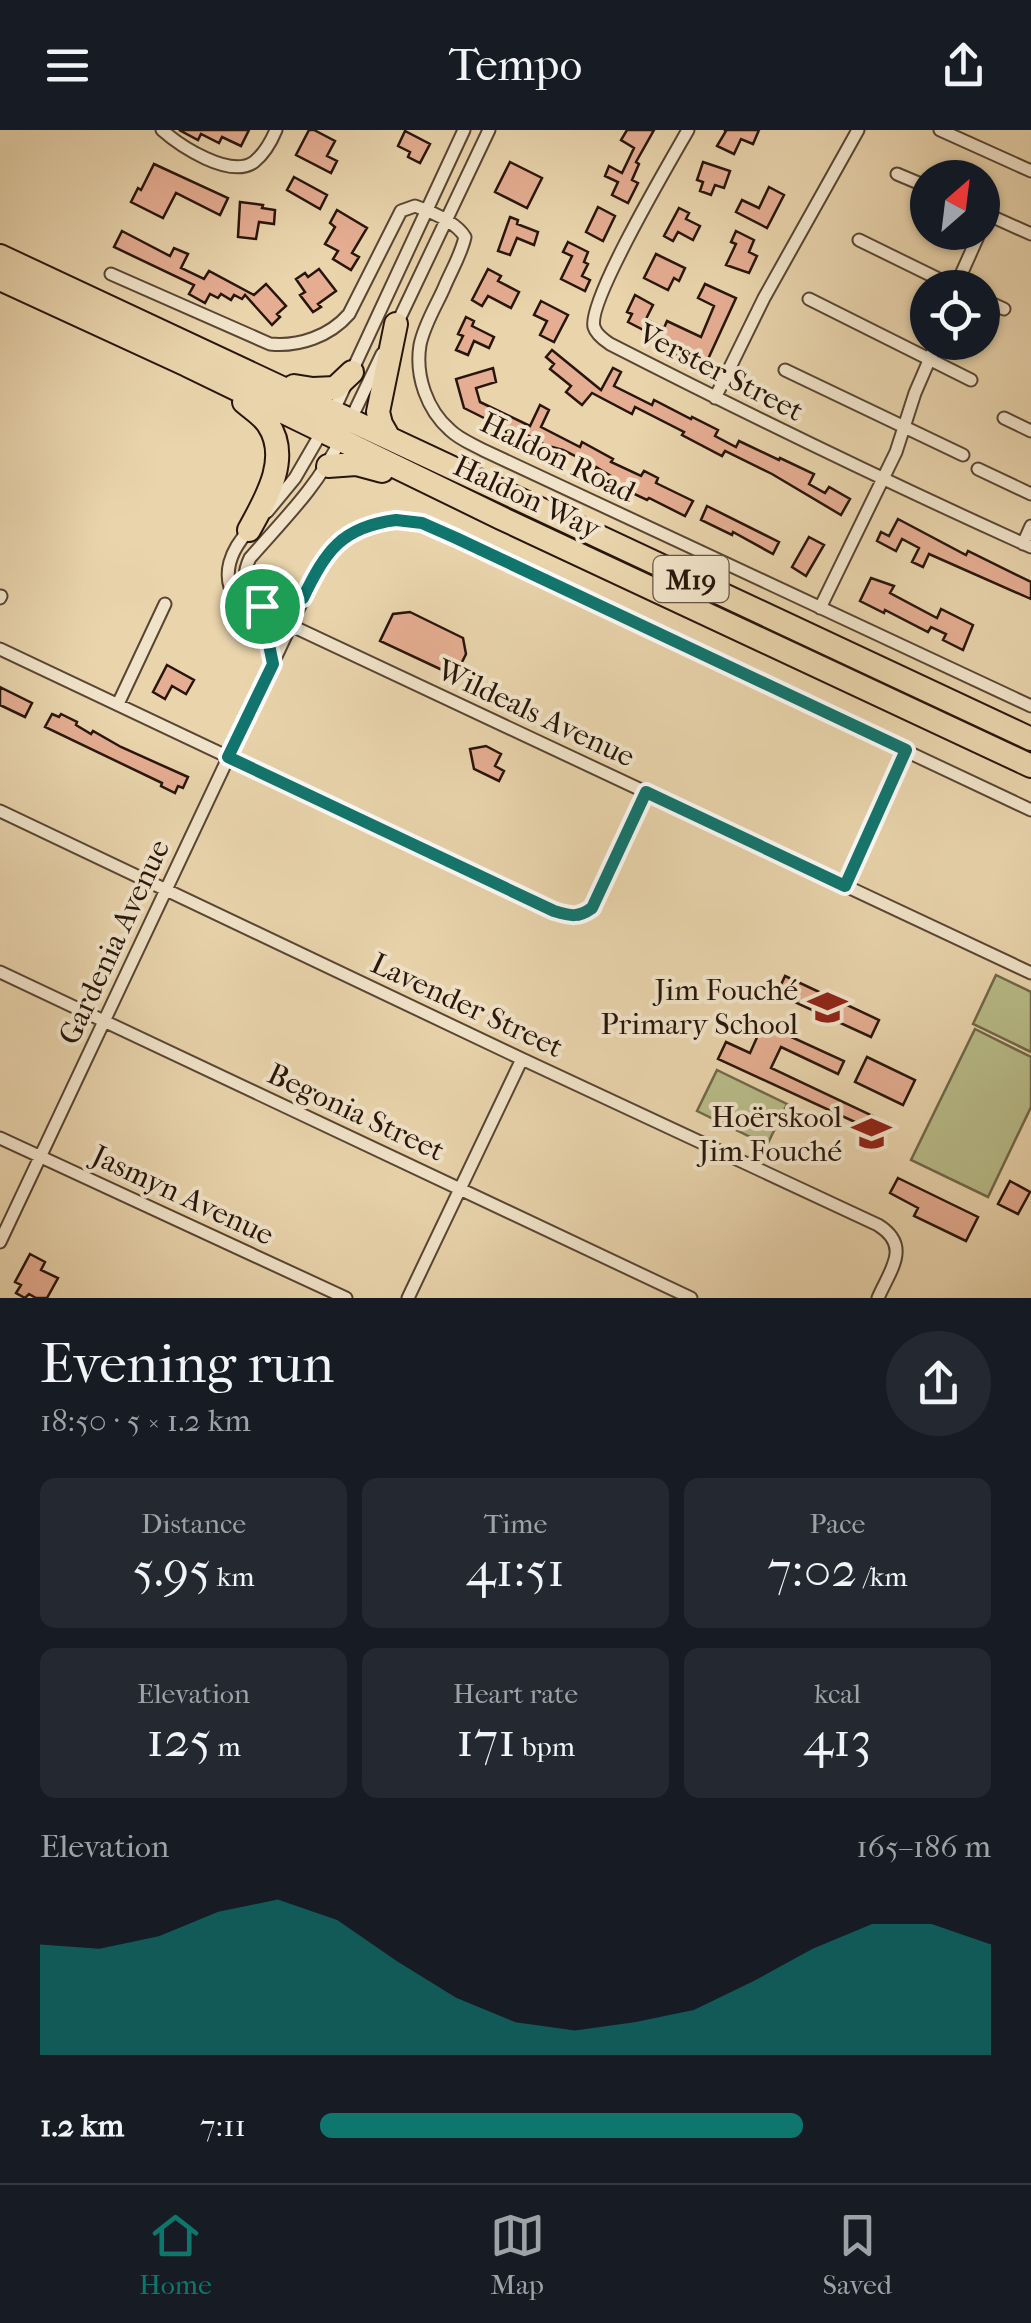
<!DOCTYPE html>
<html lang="en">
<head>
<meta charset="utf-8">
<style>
	body { margin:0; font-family:"IM FELL French Canon",serif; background:#242831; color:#f1f3f6; height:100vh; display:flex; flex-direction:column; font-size:38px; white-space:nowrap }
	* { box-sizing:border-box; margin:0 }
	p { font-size:32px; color:#9ea1a6 }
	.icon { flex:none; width:55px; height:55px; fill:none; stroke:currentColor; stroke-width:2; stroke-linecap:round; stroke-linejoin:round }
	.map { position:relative; height:1168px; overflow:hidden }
	.details { display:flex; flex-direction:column; background:#171b24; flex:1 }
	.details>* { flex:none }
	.needle { width:65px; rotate:28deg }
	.controls { position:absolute; left:910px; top:30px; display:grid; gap:20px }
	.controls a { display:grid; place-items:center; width:90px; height:90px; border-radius:50%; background:#171b24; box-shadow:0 2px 8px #0004; font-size:50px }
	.pin { position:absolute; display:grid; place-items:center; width:85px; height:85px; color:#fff; margin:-42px; border:5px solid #fff; border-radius:50%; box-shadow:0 2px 10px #0007 }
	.round { display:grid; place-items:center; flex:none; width:105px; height:105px; border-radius:52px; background:#242831 }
	.head { display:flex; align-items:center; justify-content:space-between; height:170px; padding:0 40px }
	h1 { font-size:55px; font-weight:600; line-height:75px }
	.metrics { display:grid; grid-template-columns:repeat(3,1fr); gap:15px; height:170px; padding:10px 40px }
	.metrics div { display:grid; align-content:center; border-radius:15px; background:#242831; text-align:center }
	.metrics b { font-size:50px; font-weight:600 }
	.metrics small { font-size:28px; font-weight:400 }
	.metrics p { font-size:28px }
	.chart { height:280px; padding:20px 40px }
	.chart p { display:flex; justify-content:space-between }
	.chart svg { width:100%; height:180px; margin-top:10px; fill:#0f766e; opacity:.7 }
	ul { padding:0 40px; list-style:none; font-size:32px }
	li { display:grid; grid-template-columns:160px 120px 1fr; align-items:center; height:75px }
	li i { height:25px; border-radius:12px; background:#0f766e }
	header { display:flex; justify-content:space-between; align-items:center; height:130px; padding:0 40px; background:#171b24; font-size:45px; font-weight:600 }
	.tab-bar { display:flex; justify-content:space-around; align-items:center; height:140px; border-top:2px solid #363941; background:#171b24; font-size:28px; color:#9ea1a6 }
	.tab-bar a { display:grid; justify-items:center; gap:5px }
	.tab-bar .selected { color:#0f766e }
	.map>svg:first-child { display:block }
	.green { fill:#b8bc89; stroke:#70684a; stroke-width:2.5 }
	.building { fill:#e5ad92; stroke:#28150b; stroke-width:2.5 }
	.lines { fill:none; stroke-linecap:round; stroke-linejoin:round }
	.street-casing { stroke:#584533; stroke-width:15 }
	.highway-casing { stroke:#28150b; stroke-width:26 }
	.street { stroke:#f1e3c9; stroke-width:11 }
	.highway { stroke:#e9d4ac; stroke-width:22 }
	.route-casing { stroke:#fff; stroke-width:20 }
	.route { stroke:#0f766e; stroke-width:12 }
	.labels { text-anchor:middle; stroke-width:8; stroke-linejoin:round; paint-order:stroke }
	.shield { fill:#f1e3c9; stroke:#645344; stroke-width:2.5 }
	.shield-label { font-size:28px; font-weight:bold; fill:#28150b }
	.street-label { font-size:30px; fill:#28150b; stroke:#f1e3c9 }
	.poi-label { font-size:30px; fill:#28150b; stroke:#f1e3c9; text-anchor:end }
</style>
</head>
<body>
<header><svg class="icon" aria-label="menu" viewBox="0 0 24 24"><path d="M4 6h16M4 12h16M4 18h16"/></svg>Tempo<svg class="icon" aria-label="share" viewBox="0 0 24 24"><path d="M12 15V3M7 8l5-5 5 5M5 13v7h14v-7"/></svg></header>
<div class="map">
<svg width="1031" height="1168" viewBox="0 0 1031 1168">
	<rect width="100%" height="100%" fill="#e9d4ac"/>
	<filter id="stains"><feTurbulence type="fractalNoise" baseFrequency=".002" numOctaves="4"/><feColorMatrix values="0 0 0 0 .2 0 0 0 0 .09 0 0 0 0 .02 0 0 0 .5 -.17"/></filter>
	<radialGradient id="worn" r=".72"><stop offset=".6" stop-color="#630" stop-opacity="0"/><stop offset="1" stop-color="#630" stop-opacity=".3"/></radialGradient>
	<path class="green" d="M996 845 1031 862V922L973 894Z
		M975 899 1031 927V977L988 1067 911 1030Z
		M717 940 787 974 767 1015 697 981Z"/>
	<path class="building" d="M179 0H249L241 16 222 7 219 13 201 4 198 10Z
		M309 0H314L335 11 327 26 337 31 331 43 296 25Z
		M627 0H654L636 32 639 34 632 50 638 53 628 73 612 65 618 52 605 46 609 36 622 43 634 18 621 10Z
		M724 0H759L753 14 741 9 734 24 717 16 726 1Z
		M405 1 430 14 420 33 408 27 410 22 398 16Z
		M510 32 542 48 527 78 495 62Z
		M703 32 730 41 724 58 715 55 711 65 700 61 703 52 697 50Z
		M154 34 228 68 220 85 176 63 163 88 131 72 138 58 141 60Z
		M294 47 327 65 320 79 287 60Z
		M769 57 784 65 767 98 736 82 742 70 759 78Z
		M240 72 263 75 262 78 275 80 274 94 259 92 256 109 238 107Z
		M598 77 615 86 603 111 586 102Z
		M679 78 689 83 686 89 700 96 693 110 678 102 673 111 664 106Z
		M337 80 367 98 352 123 359 127 351 140 333 129 338 121 325 114 335 97 330 93Z
		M510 87 518 90 517 94 538 102 534 115 517 108 510 125 498 121Z
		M122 101 170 126 174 118 188 124 181 138 204 149 209 141 254 165 266 154 286 176 277 184 280 187 272 195 245 165 242 169 234 165 231 170 221 164 218 168 210 164 205 173 189 164 194 155 114 117Z
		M736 101 754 110 749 122 757 126 749 143 726 135 736 114 731 112Z
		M568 112 588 122 584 132 588 134 582 146 590 150 585 161 561 149 572 126 563 122Z
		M656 124 685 138 679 151 674 148 668 160 644 148Z
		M319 139 336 161 318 174 321 177 313 182 300 165 305 162 296 149 305 143 308 147Z
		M488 139 501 146 498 151 519 162 511 178 488 166 482 176 472 170Z
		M705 154 736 168 703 240 648 210 651 204 628 192 632 184 627 182 635 165 653 175 646 189 664 198 667 191 701 207 714 176 698 168Z
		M541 171 568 185 554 212 540 205 547 191 534 185Z
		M466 187 474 191 472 196 494 207 489 218 474 211 468 225 456 220 463 206 458 204Z
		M552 220 601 260 613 238 621 242 614 256 652 275 654 270 691 289 692 287 718 300 715 306 736 317 739 311 779 330 780 328 814 344 809 354 825 363 829 357 850 369 841 385 772 344 725 321 722 326 682 305 684 302 635 277 632 284 592 263 582 275 566 262 571 256 550 239 554 234 546 227Z
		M493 238 496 252 476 258 480 272 530 296 540 275 549 280 541 297 580 317 582 312 613 329 611 332 641 346 644 341 658 348 656 353 693 371 685 386 649 368 647 370 611 353 614 348 596 337 593 342 582 336 585 331 563 320 552 317 549 323 540 318 542 313 520 301 515 313 503 307 504 304 486 294 488 290 464 278 456 249Z
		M707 376 779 412 773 424 733 402 732 405 701 390Z
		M898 389 966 425 968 421 1031 452V469L929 424 923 437 912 432 919 418 902 409 896 421 877 411 881 402 889 406Z
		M809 407 824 415 806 446 792 437Z
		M871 448 894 456 890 463 937 488 941 479 973 495 963 520 943 510 946 504 931 497 928 502 885 480 884 483 860 471Z
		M410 482 463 508 466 524 455 546 380 511 393 484Z
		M167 535 194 550 186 564 172 556 165 569 153 562Z
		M0 557 32 573 25 587 0 575Z
		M52 584 59 587 61 584 77 592 76 595 91 604 93 601 121 617 188 647 183 658 178 656 175 663 161 656 162 653 45 597Z
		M486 616 501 624 495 636 504 641 499 651 474 639 470 619Z
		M785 846 879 890 871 907 777 864Z
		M763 894 844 931 838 944 781 917 771 938 873 986 868 998 718 929 726 912 750 923Z
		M867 927 915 950 903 975 855 952Z
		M898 1048 978 1087 966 1111 914 1086 918 1078 890 1063Z
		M1010 1051 1030 1062 1018 1084 998 1074Z
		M30 1124 45 1132 41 1140 58 1148 47 1168H36L29 1164 25 1168 16 1163 21 1155 15 1152Z"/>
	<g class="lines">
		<defs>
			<path id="street" d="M162 0C180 16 230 49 254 32 264 24 271 12 276 0
				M688 0C671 30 587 172 594 197 596 204 604 210 610 214 749 285 889 353 1031 417
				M940 0 1031 41
				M897 44 928 57
				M982 82 1031 104
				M859 110 957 158
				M111 144 270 214C299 217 330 206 349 184L401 81 415 76C432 82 456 92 465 107 461 125 451 141 444 158 436 176 424 195 420 215 415 246 427 280 450 300 459 309 472 314 483 320L1031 576
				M955 158 980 102
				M809 169 971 250
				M982 169 1004 179
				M395 198 489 0
				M785 240 963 325
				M715 268 764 168 858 0
				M333 282 464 0
				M1004 288 1031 301
				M349 293 382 224
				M978 339 1031 364
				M267 382 295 348 324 298
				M251 398C231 419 219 445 237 472 242 481 254 486 260 495 268 506 270 520 273 533
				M1023 414 1031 396
				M0 468 1 466
				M237 473 281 494 292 496 1031 843
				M266 475H284L303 468
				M820 478 896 322 915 263 937 212
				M292 496C273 474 231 468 250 428 285 388 317 357 341 309
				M0 519 554 781C571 786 578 788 592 778L647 662
				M118 574 165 474
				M0 681 522 929 878 1095C912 1116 890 1140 878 1168
				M845 756 906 620
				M0 842 691 1168
				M0 1008 346 1168
				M0 1112 320 433C350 398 375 387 422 393L1031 680
				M408 1168 522 929"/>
			<path id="highway" d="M0 126 1031 609
				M0 149 187 235 501 388 1031 636
				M294 256 313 259 335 258 352 242
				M244 272C252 279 262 285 268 294 291 328 266 369 249 400
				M389 308 381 294 378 282 396 194
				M328 336 356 334 382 341"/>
		</defs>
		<use href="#street" class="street-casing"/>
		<use href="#highway" class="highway-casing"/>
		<use href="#street" class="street"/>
		<use href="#highway" class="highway"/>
	</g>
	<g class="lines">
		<defs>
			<path id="route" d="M396 390 422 393 456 408 906 620 845 756 646 662 592 778C578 788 571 786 554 781L228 627 273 534 268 510 259 493 237 473 282 494 292 496 284 487 262 476 284 475 303 468C326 421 341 397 396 390Z"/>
		</defs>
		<use href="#route" class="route-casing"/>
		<use href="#route" class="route"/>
	</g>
	<defs>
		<symbol id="school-bare" viewBox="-9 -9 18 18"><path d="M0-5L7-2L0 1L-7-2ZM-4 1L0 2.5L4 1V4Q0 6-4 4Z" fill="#8f2418" stroke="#f1e3c9" stroke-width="2.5" paint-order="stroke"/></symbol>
	</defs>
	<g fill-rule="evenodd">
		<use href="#school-bare" x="800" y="850" width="55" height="55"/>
		<use href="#school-bare" x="844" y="976" width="55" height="55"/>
	</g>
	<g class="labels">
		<rect class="shield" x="653.5" y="426" width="75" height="46" rx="8"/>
		<g class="shield-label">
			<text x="691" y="459">M19</text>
		</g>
		<g class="street-label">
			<text transform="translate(721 242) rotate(27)" y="10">Verster Street</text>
			<text transform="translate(558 327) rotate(26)" y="10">Haldon Road</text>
			<text transform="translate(527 367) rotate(25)" y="10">Haldon Way</text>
			<text transform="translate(536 583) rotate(25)" y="10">Wildeals Avenue</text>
			<text transform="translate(114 812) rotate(-65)" y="10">Gardenia Avenue</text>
			<text transform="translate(467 875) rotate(25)" y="10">Lavender Street</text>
			<text transform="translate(356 982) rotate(25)" y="10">Begonia Street</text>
			<text transform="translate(183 1065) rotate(25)" y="10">Jasmyn Avenue</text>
		</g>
		<g class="poi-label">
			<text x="798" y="870">Jim Fouché<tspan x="798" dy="34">Primary School</tspan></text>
			<text x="842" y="997">Hoërskool<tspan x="842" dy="34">Jim Fouché</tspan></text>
		</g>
	</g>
	<rect width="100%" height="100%" filter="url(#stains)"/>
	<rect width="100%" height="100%" fill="url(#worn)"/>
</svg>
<div class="controls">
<a><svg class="needle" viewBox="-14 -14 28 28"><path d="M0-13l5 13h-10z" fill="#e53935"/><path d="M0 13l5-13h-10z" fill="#9ea1a6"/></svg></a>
<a><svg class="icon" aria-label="locate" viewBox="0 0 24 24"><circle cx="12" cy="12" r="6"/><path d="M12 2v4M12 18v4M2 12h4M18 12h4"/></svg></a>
</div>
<div class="pin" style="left:262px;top:476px;background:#1e9e55"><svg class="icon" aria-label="arrive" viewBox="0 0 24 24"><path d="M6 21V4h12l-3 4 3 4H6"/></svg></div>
</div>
<section class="details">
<div class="head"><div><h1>Evening run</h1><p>18:50 · 5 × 1.2 km</p></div><a class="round"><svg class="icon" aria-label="share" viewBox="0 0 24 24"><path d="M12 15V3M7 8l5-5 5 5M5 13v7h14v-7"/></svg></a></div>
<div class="metrics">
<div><p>Distance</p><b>5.95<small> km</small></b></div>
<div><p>Time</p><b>41:51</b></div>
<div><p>Pace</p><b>7:02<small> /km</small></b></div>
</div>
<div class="metrics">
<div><p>Elevation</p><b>125<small> m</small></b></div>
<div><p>Heart rate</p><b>171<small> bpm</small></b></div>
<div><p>kcal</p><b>413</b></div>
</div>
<div class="chart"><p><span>Elevation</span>165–186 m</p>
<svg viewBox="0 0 160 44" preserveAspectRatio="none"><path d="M0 44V17L10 18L20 15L30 9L40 6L50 11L60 21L70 30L80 36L90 38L100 36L110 33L120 26L130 18L140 12L150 12L160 17V44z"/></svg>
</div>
<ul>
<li><b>1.2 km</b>7:11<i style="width:72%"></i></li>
</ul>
</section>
<nav class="tab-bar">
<a class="selected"><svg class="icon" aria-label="home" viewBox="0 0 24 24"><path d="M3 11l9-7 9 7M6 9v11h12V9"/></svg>Home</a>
<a><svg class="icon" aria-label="map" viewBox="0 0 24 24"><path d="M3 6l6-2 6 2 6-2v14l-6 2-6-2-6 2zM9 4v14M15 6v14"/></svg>Map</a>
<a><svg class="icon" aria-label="saved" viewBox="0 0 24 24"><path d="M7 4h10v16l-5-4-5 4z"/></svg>Saved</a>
</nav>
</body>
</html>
